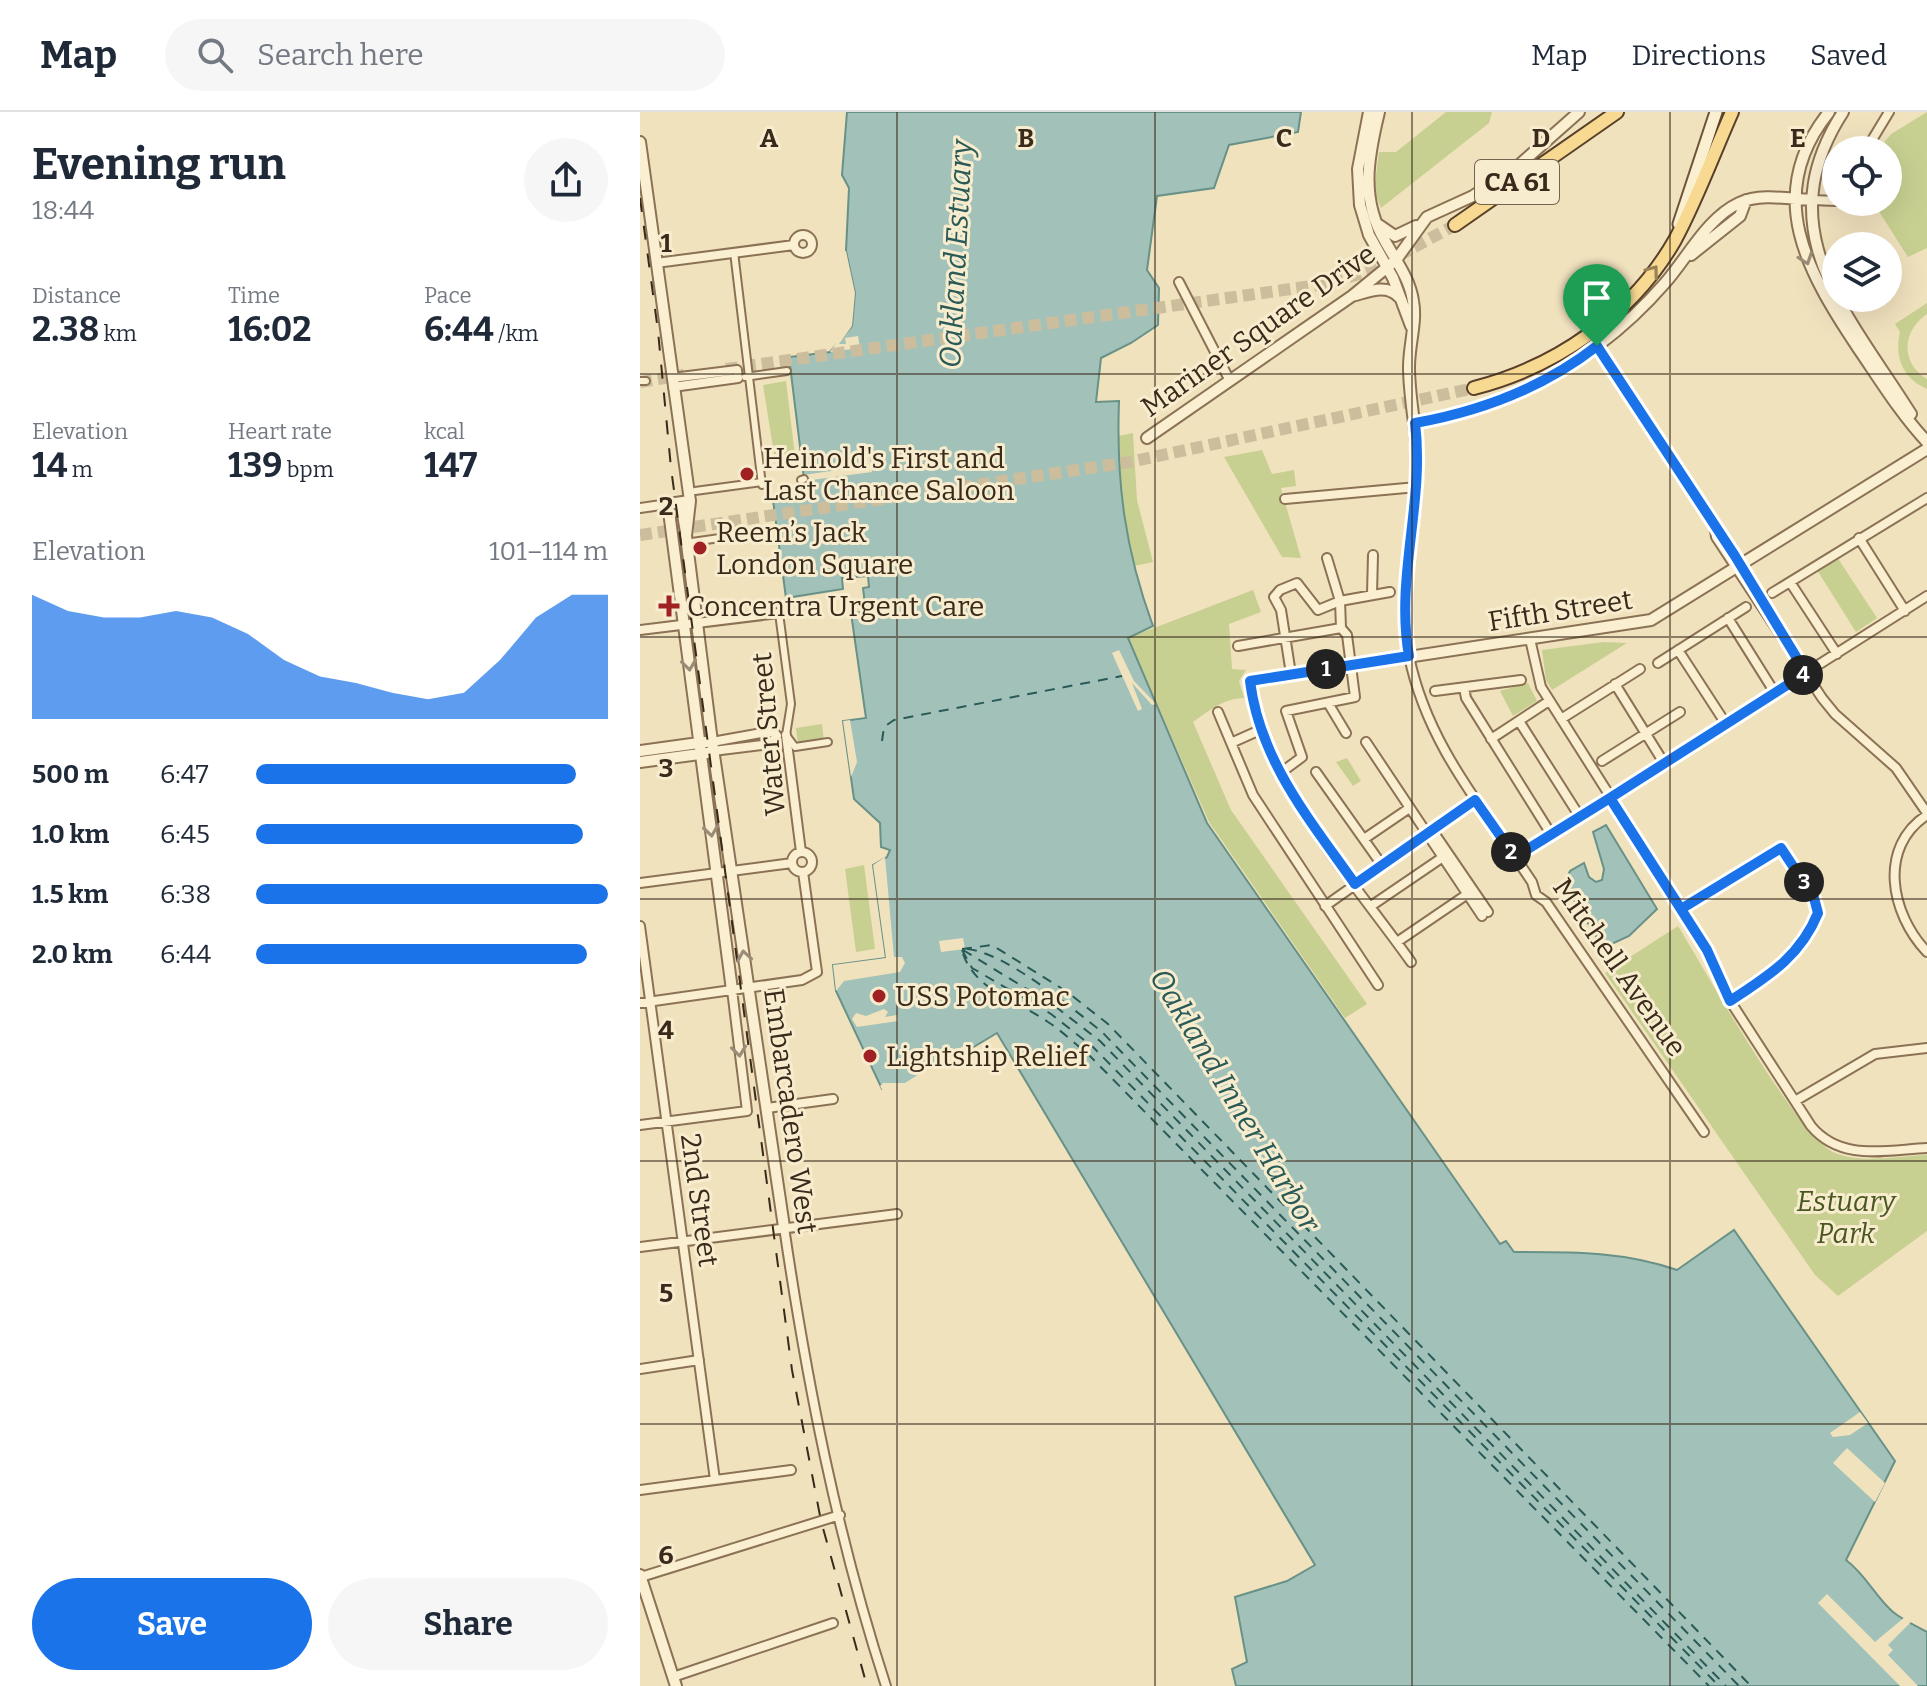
<!DOCTYPE html>
<html lang="en">
<head>
<meta charset="utf-8">
<style>
	body { margin:0; font-family:Bitter,serif; background:#f6f6f7; color:#1f2937; height:100vh; display:flex; flex-direction:column; font-size:30px; white-space:nowrap }
	* { box-sizing:border-box; margin:0 }
	p { font-size:26px; color:#747a83 }
	.icon { flex:none; width:44px; height:44px; fill:none; stroke:currentColor; stroke-width:2; stroke-linecap:round; stroke-linejoin:round }
	.map { position:relative; flex:1; overflow:hidden }
	.details { display:flex; flex-direction:column; background:#fff; width:640px }
	.details>* { flex:none }
	.fabs { position:absolute; left:1182px; top:24px; display:grid; gap:16px }
	.fabs a { display:grid; place-items:center; width:80px; height:80px; border-radius:50%; background:#fff; box-shadow:0 8px 32px #0002; font-size:40px }
	.pin { position:absolute; display:grid; place-items:center; width:68px; height:68px; color:#fff; margin:-82px -34px; border-radius:50% 50% 50% 0; rotate:-45deg; box-shadow:0 0 8px #0007 }
	.pin .icon { rotate:45deg }
	.km { position:absolute; width:40px; height:40px; margin:-20px; border-radius:50%; background:#222; color:#fff; font-size:22px; line-height:40px; text-align:center }
	.round { display:grid; place-items:center; flex:none; width:84px; height:84px; border-radius:42px; background:#f6f6f7 }
	.headline { display:flex; align-items:center; justify-content:space-between; height:136px; padding:0 32px }
	h1 { font-size:44px; font-weight:700; line-height:60px }
	.metrics { display:grid; grid-template-columns:repeat(3,1fr); gap:12px; height:136px; padding:8px 32px }
	.metrics div { display:grid; align-content:center }
	.metrics b { font-size:34px; font-weight:700 }
	.metrics small { font-size:22px; font-weight:400 }
	.metrics p { font-size:22px }
	.chart { height:224px; padding:16px 32px }
	.chart p { display:flex; justify-content:space-between }
	.chart svg { width:100%; height:144px; margin-top:8px; fill:#1a73e8; opacity:.7 }
	.action { display:flex; gap:16px; margin-top:auto; padding:16px 32px }
	.action a { flex:1; height:92px; border-radius:48px; background:#1a73e8; color:#fff; font-size:32px; font-weight:700; line-height:92px; text-align:center }
	.action a+a { background:#f6f6f7; color:#1f2937 }
	ul { padding:0 32px; list-style:none; font-size:26px }
	li { display:grid; grid-template-columns:128px 96px 1fr; align-items:center; height:60px }
	li i { height:20px; border-radius:10px; background:#1a73e8 }
	header { display:flex; align-items:center; gap:48px; box-sizing:border-box; height:112px; padding:0 40px; background:#fff; border-bottom:2px solid #e0e1e3 }
	header strong { font-size:38px }
	nav { display:flex; gap:44px; margin-inline-start:auto; font-size:28px }
	.search { width:560px; height:72px; background:#f6f6f7; display:flex; align-items:center; gap:20px; box-sizing:border-box; padding:0 28px; border-radius:44px; color:#747a83; font-size:30px }
	main { display:flex; flex:1; min-height:0 }
	.map>svg:first-child { display:block }
	.green { fill:#c8d091 }
	.water { fill:#a2c2b9; stroke:#689187; stroke-width:2 }
	.pier { fill:#f1e2be }
	.lines { fill:none; stroke-linecap:round; stroke-linejoin:round }
	.ferry { stroke:#295a57; stroke-width:2; stroke-dasharray:10 8; stroke-linecap:butt }
	.primary-tunnel { stroke:#ccbd9d; stroke-width:12; stroke-dasharray:12 6; stroke-linecap:butt }
	.pedestrian-casing { stroke:#8b7255; stroke-width:10 }
	.minor-casing { stroke:#8b7255; stroke-width:12 }
	.tertiary-casing { stroke:#8b7255; stroke-width:14 }
	.secondary-casing { stroke:#6d5339; stroke-width:15 }
	.primary-casing { stroke:#58402a; stroke-width:16 }
	.pedestrian { stroke:#fbefd2; stroke-width:6 }
	.minor { stroke:#fbefd2; stroke-width:8 }
	.tertiary { stroke:#fbefd2; stroke-width:10 }
	.secondary { stroke:#fbefd2; stroke-width:11 }
	.primary { stroke:#f8d992; stroke-width:12 }
	.rail { stroke:#392a1b; stroke-width:2; stroke-dasharray:14 14; stroke-linecap:butt }
	.oneway { stroke:#9a8c76 }
	.oneway2 { stroke:#988256 }
	.route-casing { stroke:#fff; stroke-width:16 }
	.route { stroke:#1a73e8; stroke-width:10 }
	.grid { fill:none; stroke:#392a1b; stroke-width:2; stroke-opacity:0.55 }
	.poi-dot { fill:#9f2121; stroke:#f8ecce; stroke-width:3 }
	.labels { text-anchor:middle; stroke-width:6; stroke-linejoin:round; paint-order:stroke }
	.shield { fill:#f8ecce; stroke:#726451; stroke-width:2 }
	.shield-label { font-size:26px; font-weight:bold; fill:#392a1b }
	.street-label { font-size:28px; fill:#392a1b; stroke:#f8ecce }
	.poi-label { font-size:28px; fill:#392a1b; stroke:#f8ecce; text-anchor:start }
	.park-label { font-size:28px; font-style:italic; fill:#495720; stroke:#f8ecce }
	.water-label { font-size:30px; font-style:italic; fill:#295a57; stroke:#f8ecce }
	.grid-label { font-size:26px; text-anchor:middle; font-weight:bold; fill:#392a1b; stroke:#f8ecce; stroke-width:6; stroke-linejoin:round; paint-order:stroke }
</style>
</head>
<body>
<header>
<strong>Map</strong>
<div class="search"><svg class="icon" aria-label="search" viewBox="0 0 24 24"><circle cx="10" cy="10" r="6"/><path d="M15 15l6 6"/></svg>Search here</div>
<nav><a>Map</a><a>Directions</a><a>Saved</a></nav>
</header>
<main>
<section class="details">
<div class="headline"><div><h1>Evening run</h1><p>18:44</p></div><a class="round"><svg class="icon" aria-label="share" viewBox="0 0 24 24"><path d="M12 15V3M7 8l5-5 5 5M5 13v7h14v-7"/></svg></a></div>
<div class="metrics">
<div><p>Distance</p><b>2.38<small> km</small></b></div>
<div><p>Time</p><b>16:02</b></div>
<div><p>Pace</p><b>6:44<small> /km</small></b></div>
</div>
<div class="metrics">
<div><p>Elevation</p><b>14<small> m</small></b></div>
<div><p>Heart rate</p><b>139<small> bpm</small></b></div>
<div><p>kcal</p><b>147</b></div>
</div>
<div class="chart"><p><span>Elevation</span>101–114 m</p>
<svg viewBox="0 0 160 44" preserveAspectRatio="none"><path d="M0 44V6L10 11L20 13L30 13L40 11L50 13L60 18L70 26L80 31L90 33L100 36L110 38L120 36L130 26L140 13L150 6L160 6V44z"/></svg>
</div>
<ul>
<li><b>500 m</b>6:47<i style="width:91%"></i></li>
<li><b>1.0 km</b>6:45<i style="width:93%"></i></li>
<li><b>1.5 km</b>6:38<i style="width:100%"></i></li>
<li><b>2.0 km</b>6:44<i style="width:94%"></i></li>
</ul>
<div class="action"><a>Save</a><a>Share</a></div>
</section>
<div class="map">
<svg width="1287" height="1574" viewBox="0 0 1287 1574">
	<rect width="100%" height="100%" fill="#f1e2be"/>
	<path class="green" d="M806 0H852L849 11 741 96 734 78 739 40H756Z
		M1287 0V136L1268 145 1233 90H1248V38H1238L1251 22Z
		M1287 191V202C1262 219 1260 251 1287 267V277C1263 267 1254 245 1260 220L1255 212Z
		M146 269 155 344 135 348 123 273Z
		M493 321 497 388 513 450 494 454 476 354 478 324Z
		M622 338 632 362 654 358 656 374 641 376 661 446 642 445 584 345Z
		M1197 445 1237 506 1216 520 1177 458Z
		M613 478 621 500 589 512 592 557 606 558 599 569 604 586C583 587 570 598 553 610L591 698 727 892 705 906 569 710 488 526Z
		M964 530 987 531 912 578 906 568 902 538Z
		M888 571 897 589 873 604 860 579Z
		M182 612 184 629 158 632 156 616Z
		M707 646 721 669 713 674 696 650Z
		M224 753 235 837 216 840 205 757Z
		M1038 814C1064 856 1158 1026 1195 1041 1222 1052 1258 1044 1287 1043V1119L1198 1184 1175 1163 965 861Z"/>
	<path class="water" d="M207 0H661L658 20 589 33 574 76 517 84 507 158 519 176 518 213 491 231 461 246 456 290 479 289C476 370 485 438 513 514L488 526 567 711 860 1132 866 1129 874 1140C931 1140 983 1139 1037 1158L1094 1118 1255 1349 1206 1448C1226 1463 1235 1484 1253 1500 1263 1508 1276 1514 1287 1520V1574H596L592 1557 607 1550 595 1485 647 1469 675 1453 357 921 265 976 242 977 196 879 193 853 246 846 233 753 247 745 250 738 241 735 240 711 214 687 203 609 226 606 211 501 226 500 223 476 229 475 228 464 202 466 203 477 146 486 133 388 166 383 149 245 190 240 212 214 215 181 206 139 209 76 202 63Z
		M966 713 1017 797 989 824 963 836 924 772 930 759 944 751 949 765 956 770 962 768 964 757 953 720Z"/>
	<path class="pier" d="M202 139H206L215 181 212 214 199 232H206L205 226 218 224 220 236 190 240 208 212 211 181Z
		M229 340 232 360 164 369 163 363 219 355 218 341Z
		M479 538 494 569 516 592 512 593 492 571 502 597 498 599 472 541Z
		M210 608 217 650 211 665 203 609Z
		M245 745 254 845H262L265 851 260 860 204 869 196 879 193 853 246 846 233 753Z
		M323 826 325 837 301 840 299 829Z
		M244 897 248 900 245 905 257 903 258 909 217 915 212 907 216 901 226 904Z
		M328 931 333 939 273 976 260 982 244 981 240 974 243 971H265Z
		M1220 1300 1228 1311 1210 1323 1193 1325 1190 1321Z
		M1207 1336 1245 1371 1235 1390 1193 1351Z
		M1187 1482 1235 1530 1266 1504 1273 1508 1248 1533 1253 1538 1248 1543 1278 1574H1260L1178 1491Z"/>
	<g class="lines">
		<path class="ferry" d="M242 629 244 615 254 608 482 564
			M322 837 352 833 426 879 468 912 1111 1574
			M327 837C364 840 431 895 462 920L1099 1574
			M322 838 332 856 411 902 453 935 1079 1574
			M323 838 416 895 460 929 1086 1574
			M323 842C337 880 378 889 408 910 422 919 434 931 447 941L1069 1574"/>
		<path class="primary-tunnel" d="M86 257 686 172 732 158 815 113
			M0 270 44 263
			M0 423 490 350 834 276"/>
		<defs>
			<path id="pedestrian" d="M94 140 122 373
				M105 265 147 259
				M0 269H6
				M161 368 164 367
				M55 379 122 370
				M52 430 128 419
				M139 501 151 592 146 623
				M146 623 155 635 188 630"/>
			<path id="minor" d="M1226 38 1249 0
				M1172 88 1196 89
				M154 132a9 9 0 1 1 18 0a9 9 0 1 1-18 0Z
				M16 151 154 133
				M539 170 590 269
				M957 234 1079 421
				M32 266 97 258 98 266 33 275
				M645 387 777 375
				M40 391 45 420
				M0 396 28 392
				M1075 418 1076 425 1182 586 1195 602 1256 656 1287 701
				M1219 426 1265 499
				M687 446 700 489 750 480
				M1150 470 1197 542
				M1132 481 1287 386
				M732 482 733 443
				M1088 506 1135 581
				M0 518 139 501
				M890 527 901 575 1063 831 1085 881 1171 1014C1201 1050 1246 1038 1287 1036
				M598 534 701 516
				M1038 538 1086 612
				M769 544C787 633 844 697 892 770L896 783 906 790 1064 1020
				M1018 551 1106 495
				M610 569C622 669 713 768 771 850
				M975 572 1024 651
				M824 576 826 586 911 722
				M795 579 881 568
				M688 591 706 621
				M578 600 613 683 738 873
				M921 607 1000 557
				M879 609 940 705
				M146 623 161 740
				M851 627 909 589
				M72 630 127 620H134L137 624 130 632 73 639
				M726 630 842 804
				M591 631 620 618
				M962 649 1040 600
				M676 660 742 753
				M639 662 662 645 646 599 715 585 707 523 701 516 700 489 678 498 657 471 640 478 634 485 641 498 651 562
				M1287 703C1238 735 1250 801 1287 840
				M792 718 848 800
				M724 727 768 697
				M152 750a10 10 0 1 1 20 0a10 10 0 1 1-20 0Z
				M875 745 1287 484
				M0 771 152 751
				M685 794 835 688
				M731 794 803 745
				M1041 797 1141 736 1174 786 1178 801C1161 845 1128 864 1090 889
				M0 814 75 1368
				M757 830 829 781
				M0 891 162 868 177 860 163 760
				M1155 989 1235 942 1287 936
				M127 996 193 987
				M0 1013 107 999 92 878
				M144 1115C167 1271 197 1424 246 1574
				M0 1135 257 1102
				M0 1257 59 1248
				M0 1378 151 1358
				M1 1465 200 1403
				M33 1565 193 1511"/>
			<path id="tertiary" d="M729 0 718 57 720 93 729 123 753 166 771 214
				M739 0C728 45 720 87 745 129 756 149 770 167 773 189 777 210 769 232 769 255 769 291 779 326 777 363 775 430 757 474 769 544
				M1189 0C1122 83 1168 161 1218 236 1240 268 1260 301 1287 330
				M1203 0C1126 119 1209 203 1271 302
				M0 30 50 389 46 424 72 630 144 1115
				M739 113 755 124 776 114
				M1051 143 1100 104 1106 88
				M712 184C728 180 746 171 759 185
				M775 311C874 293 959 247 1025 171 1048 145 1067 106 1099 91 1121 81 1149 87 1172 88
				M507 326 712 184 756 148 787 105 833 84 878 54 939 0
				M50 389 28 392 92 878
				M610 569 1011 508 1287 337
				M0 639 66 630
				M0 650 67 641
				M0 1463 36 1574"/>
			<path id="secondary" d="M1039 112 1076 0"/>
			<path id="primary" d="M815 113 977 0
				M834 276C916 255 992 203 1035 128 1057 87 1073 43 1092 0"/>
		</defs>
		<use href="#pedestrian" class="pedestrian-casing"/>
		<use href="#minor" class="minor-casing"/>
		<use href="#tertiary" class="tertiary-casing"/>
		<use href="#secondary" class="secondary-casing"/>
		<use href="#primary" class="primary-casing"/>
		<use href="#pedestrian" class="pedestrian"/>
		<use href="#minor" class="minor"/>
		<use href="#tertiary" class="tertiary"/>
		<use href="#secondary" class="secondary"/>
		<use href="#primary" class="primary"/>
		<path class="rail" d="M0 86 18 219 31 356 152 1258 181 1409 227 1574"/>
	</g>
	<defs><path id="oneway-chevron" d="M-2-3.5L2.5 0L-2 3.5" fill="none" stroke-width="1.6" stroke-linecap="round" stroke-linejoin="round" transform="scale(2)"/></defs>
	<g class="oneway">
		<use href="#oneway-chevron" transform="translate(1166 147) rotate(71)"/>
		<use href="#oneway-chevron" transform="translate(49 553) rotate(83)"/>
		<use href="#oneway-chevron" transform="translate(71 719) rotate(82)"/>
		<use href="#oneway-chevron" transform="translate(104 844) rotate(-99)"/>
		<use href="#oneway-chevron" transform="translate(99 939) rotate(83)"/>
	</g>
	<use class="oneway2" href="#oneway-chevron" transform="translate(1013 159) rotate(-53)"/>
	<g class="lines">
		<defs>
			<path id="route" d="M957 234C903 276 842 299 775 311 785 390 755 465 769 544L610 569C620 649 670 708 715 772L835 688 875 745 970 686 1067 838 1090 889C1128 864 1160 845 1178 801L1174 786 1141 736 1041 797 970 686 1166 561 1095 444 957 234"/>
		</defs>
		<use href="#route" class="route-casing"/>
		<use href="#route" class="route"/>
	</g>
	<path class="grid" d="M257 0V1574M515 0V1574M772 0V1574M1030 0V1574M0 262H1287M0 525H1287M0 787H1287M0 1049H1287M0 1312H1287"/>
	<g class="poi-dot">
		<circle cx="107" cy="362" r="8"/>
		<circle cx="60" cy="436" r="8"/>
		<path d="M25 482h8v8h8v8h-8v8h-8v-8h-8v-8h8z"/>
		<circle cx="239" cy="884" r="8"/>
		<circle cx="230" cy="944" r="8"/>
	</g>
	<g class="labels">
		<rect class="shield" x="835" y="48" width="84" height="44" rx="6"/>
		<g class="shield-label">
			<text x="877" y="79">CA 61</text>
		</g>
		<g class="street-label">
			<text transform="translate(618 218) rotate(-35)" y="10">Mariner Square Drive</text>
			<text transform="translate(920 498) rotate(-9)" y="10">Fifth Street</text>
			<text transform="translate(128 622) rotate(-95)" y="10">Water Street</text>
			<text transform="translate(980 855) rotate(55)" y="10">Mitchell Avenue</text>
			<text transform="translate(151 999) rotate(82)" y="10">Embarcadero West</text>
			<text transform="translate(60 1088) rotate(82)" y="10">2nd Street</text>
		</g>
		<g class="poi-label">
			<text x="123" y="356">Heinold's First and<tspan x="123" dy="32">Last Chance Saloon</tspan></text>
			<text x="76" y="430">Reem’s Jack<tspan x="76" dy="32">London Square</tspan></text>
			<text x="47" y="504">Concentra Urgent Care</text>
			<text x="255" y="894">USS Potomac</text>
			<text x="246" y="954">Lightship Relief</text>
		</g>
		<g class="park-label">
			<text x="1206" y="1099">Estuary<tspan x="1206" dy="32">Park</tspan></text>
		</g>
		<g class="water-label">
			<text transform="translate(316 142) rotate(-87)" y="10">Oakland Estuary</text>
			<text transform="translate(595 988) rotate(59)" y="10">Oakland Inner Harbor</text>
		</g>
	</g>
	<g class="grid-label">
		<text x="129" y="35">A</text>
		<text x="386" y="35">B</text>
		<text x="644" y="35">C</text>
		<text x="901" y="35">D</text>
		<text x="1158" y="35">E</text>
		<text x="26" y="140">1</text>
		<text x="26" y="403">2</text>
		<text x="26" y="665">3</text>
		<text x="26" y="927">4</text>
		<text x="26" y="1190">5</text>
		<text x="26" y="1452">6</text>
	</g>
</svg>
<div class="fabs">
<a><svg class="icon" aria-label="locate" viewBox="0 0 24 24"><circle cx="12" cy="12" r="6"/><path d="M12 2v4M12 18v4M2 12h4M18 12h4"/></svg></a>
<a><svg class="icon" aria-label="layers" viewBox="0 0 24 24"><path d="M12 4l9 5-9 5-9-5zM3 14l9 5 9-5"/></svg></a>
</div>
<div class="pin" style="left:957px;top:234px;background:#1e9e55"><svg class="icon" aria-label="arrive" viewBox="0 0 24 24"><path d="M6 21V4h12l-3 4 3 4H6"/></svg></div>
<b class="km" style="left:686px;top:557px">1</b>
<b class="km" style="left:871px;top:740px">2</b>
<b class="km" style="left:1164px;top:770px">3</b>
<b class="km" style="left:1163px;top:563px">4</b>
</div>
</main>
</body>
</html>
